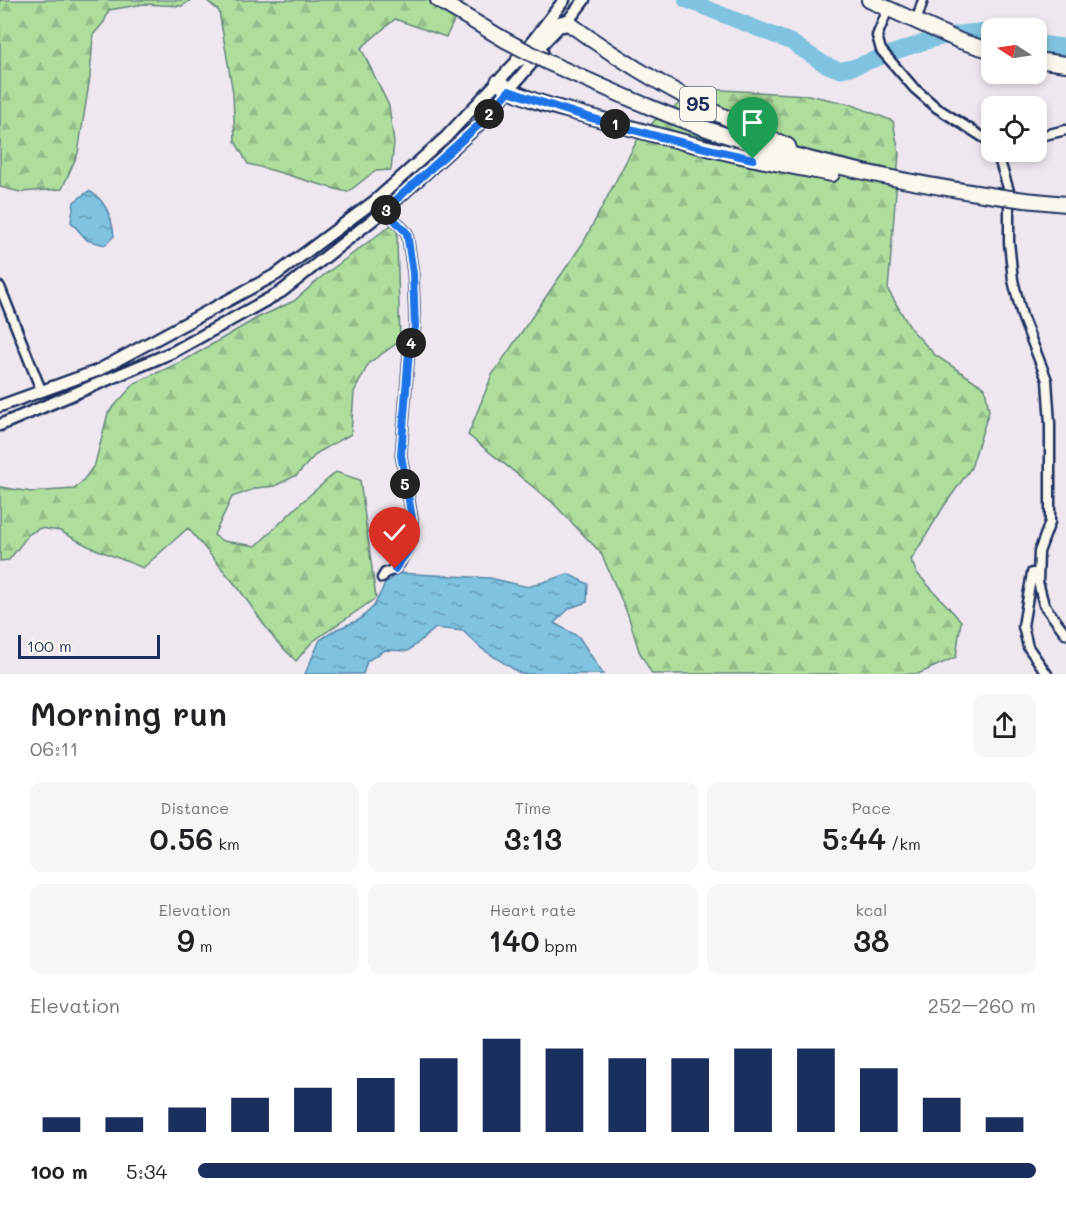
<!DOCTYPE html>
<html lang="en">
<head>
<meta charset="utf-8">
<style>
	body { margin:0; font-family:Mali,sans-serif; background:#f6f6f6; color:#202124; height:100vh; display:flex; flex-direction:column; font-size:22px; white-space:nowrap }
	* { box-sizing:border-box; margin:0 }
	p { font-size:20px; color:#757577 }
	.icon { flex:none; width:33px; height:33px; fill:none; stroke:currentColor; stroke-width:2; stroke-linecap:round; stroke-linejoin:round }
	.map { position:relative; height:674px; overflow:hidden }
	.panel { display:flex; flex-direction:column; background:#fff; flex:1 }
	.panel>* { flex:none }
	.needle { width:39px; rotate:282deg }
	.fabs { position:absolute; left:981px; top:18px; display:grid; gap:12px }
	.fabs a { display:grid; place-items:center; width:66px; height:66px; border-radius:12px; background:#fff; box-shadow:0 3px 9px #0003; font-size:30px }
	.scale { position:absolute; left:18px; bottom:15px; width:142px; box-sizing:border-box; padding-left:6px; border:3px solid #1b2f5e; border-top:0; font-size:16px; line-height:21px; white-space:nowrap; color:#1b2f5e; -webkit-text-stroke:4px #fbf7ec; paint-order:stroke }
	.pin { position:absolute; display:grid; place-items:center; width:51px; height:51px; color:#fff; margin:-62px -26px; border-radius:50% 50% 50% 0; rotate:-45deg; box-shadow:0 0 6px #0007 }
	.pin .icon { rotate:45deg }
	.km { position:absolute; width:30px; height:30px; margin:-15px; border-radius:50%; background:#222; color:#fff; font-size:16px; line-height:30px; text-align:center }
	.round { display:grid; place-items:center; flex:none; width:63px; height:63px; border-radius:12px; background:#f6f6f6 }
	.summary { display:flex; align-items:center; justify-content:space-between; height:102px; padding:0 30px }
	h1 { font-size:33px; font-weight:600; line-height:45px }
	.stats { display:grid; grid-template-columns:repeat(3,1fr); gap:9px; height:102px; padding:6px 30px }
	.stats div { display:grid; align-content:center; border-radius:12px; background:#f6f6f6; text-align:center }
	.stats b { font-size:30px; font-weight:600 }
	.stats small { font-size:16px; font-weight:400 }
	.stats p { font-size:16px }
	.chart { height:168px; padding:12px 30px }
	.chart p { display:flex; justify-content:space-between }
	.chart svg { width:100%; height:108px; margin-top:6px; stroke:#1b2f5e; stroke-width:6 }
	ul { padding:0 30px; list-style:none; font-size:20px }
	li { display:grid; grid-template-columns:96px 72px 1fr; align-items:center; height:45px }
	li i { height:15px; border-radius:8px; background:#1b2f5e }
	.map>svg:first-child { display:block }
	.forest { fill:url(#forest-firs); stroke:#64867d; stroke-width:1.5 }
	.water { fill:url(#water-ripples); stroke:#5788ac; stroke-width:1.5 }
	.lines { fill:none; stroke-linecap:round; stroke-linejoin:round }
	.river { stroke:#7fc3e0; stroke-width:16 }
	.minor-casing { stroke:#1b2f5e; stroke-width:13 }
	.tertiary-casing { stroke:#1b2f5e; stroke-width:15 }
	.primary-casing { stroke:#1b2f5e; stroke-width:18 }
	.minor { stroke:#fbf7ec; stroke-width:8 }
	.tertiary { stroke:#fbf7ec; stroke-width:10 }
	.primary { stroke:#fbf7ec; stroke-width:14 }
	.primary-bridge-casing { stroke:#1b2f5e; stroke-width:18; stroke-linecap:butt }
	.primary-bridge { stroke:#fbf7ec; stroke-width:14 }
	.route-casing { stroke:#fff; stroke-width:12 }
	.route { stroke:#1a73e8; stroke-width:8 }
	.labels { text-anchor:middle; stroke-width:6; stroke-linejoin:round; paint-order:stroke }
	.shield { fill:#fbf7ec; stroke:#5e6b89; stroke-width:1.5 }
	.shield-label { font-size:20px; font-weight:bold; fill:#1b2f5e }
</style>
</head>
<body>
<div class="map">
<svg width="1066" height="674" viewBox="0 0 1066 674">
	<defs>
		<pattern id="forest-firs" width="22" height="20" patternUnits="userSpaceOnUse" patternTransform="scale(1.5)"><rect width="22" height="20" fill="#aedd9c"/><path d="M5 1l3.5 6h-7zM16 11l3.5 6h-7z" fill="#95be89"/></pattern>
		<pattern id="water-ripples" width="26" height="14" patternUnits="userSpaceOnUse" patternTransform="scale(1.5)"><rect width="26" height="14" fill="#7fc3e0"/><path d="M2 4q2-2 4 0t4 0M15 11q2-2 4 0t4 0" fill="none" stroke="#679fb9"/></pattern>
	</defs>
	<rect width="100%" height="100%" fill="#efe7ef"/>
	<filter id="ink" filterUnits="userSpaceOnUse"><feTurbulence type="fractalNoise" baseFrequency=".0167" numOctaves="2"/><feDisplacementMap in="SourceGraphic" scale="12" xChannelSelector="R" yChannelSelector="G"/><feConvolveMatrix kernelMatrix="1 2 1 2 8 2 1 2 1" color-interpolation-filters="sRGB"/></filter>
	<g filter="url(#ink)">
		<path class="forest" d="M0 0H191L182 6 144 4 109 10 104 22 93 35 90 77 78 153 62 189 20 192 0 187Z
			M206 0H464L446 37 395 19 361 48 389 106 394 143 391 170 375 171 348 192C314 184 282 172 248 164L235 141 233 93 219 11Z
			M705 89 808 95 850 104 893 121 899 154 888 290 911 329 935 355 985 388 989 411 971 468 944 506 911 560 917 573 961 621 956 657 918 674H652L639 651 628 615 601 553 552 502 468 435 492 375 583 243 639 137 660 115Z
			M398 220 397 241 400 341 369 363 354 392 351 434 317 453 297 475 275 486 257 488 232 497 214 535 223 541 256 546 302 502 336 472 360 480 376 598 312 642 296 661 275 640 239 589 188 528 143 568 88 546 60 531 40 528 29 534 9 560 0 561V487L31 492 74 489 82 482 95 464 108 413 135 383 187 359 257 318 294 301 320 278Z"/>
		<path class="water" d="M89 191C106 200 112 218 114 236L105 245 87 240 71 222 74 202Z
			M397 573 490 578 528 587 568 574 588 584 587 602 570 608 554 623 579 637 603 674H521L482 649 463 631 436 628 408 651 385 650 367 661 363 674H305L320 640 337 629 359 620 374 606 385 584Z"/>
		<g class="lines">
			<path class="river" d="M686 0 791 42 824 64 839 70 854 67C887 55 959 25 992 33
				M1036 43 1066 47"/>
			<defs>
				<path id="minor" d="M888 9 877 36 881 50 914 88 937 108 992 143
					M916 22 923 0
					M1036 137 1066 130
					M997 152 1009 191V242L1013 280 1022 316 1047 380 1050 424V522L1039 552 1038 582 1044 605 1066 634
					M376 200 407 233 413 273 415 327 409 351 401 455 412 517V540L400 563 395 569 385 573 382 578
					M0 287 41 390
					M1038 573H1032L1023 626 1028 647 1047 674"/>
				<path id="tertiary" d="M564 26 584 0
					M0 406 97 371 277 274 376 200 446 137 519 59 564 0
					M0 425 173 352 281 292 385 210 482 122 542 51"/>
				<path id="primary" d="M438 0 505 40
					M869 0 960 41 992 51
					M519 59 533 51 559 24 567 22C635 72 710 113 788 146
					M1036 60 1066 64
					M547 62C602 86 658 113 716 132 807 162 901 182 996 196
					M498 82C525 102 561 108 592 117 671 140 751 160 832 174
					M1025 200 1066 204"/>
			</defs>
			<use href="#minor" class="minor-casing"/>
			<use href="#tertiary" class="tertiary-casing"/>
			<use href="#primary" class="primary-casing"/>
			<use href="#minor" class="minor"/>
			<use href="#tertiary" class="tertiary"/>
			<use href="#primary" class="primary"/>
			<defs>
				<path id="primary-bridge" d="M505 40 547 62
					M996 196 1025 200"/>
			</defs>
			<use href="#primary-bridge" class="primary-bridge-casing"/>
			<use href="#primary-bridge" class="primary-bridge"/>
		</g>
	</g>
	<g class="lines" filter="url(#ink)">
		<defs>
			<path id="route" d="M395 569 408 551 412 540V518L401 455 409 351 415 327 413 273 407 233 385 210 482 122 509 91C588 120 671 141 753 159"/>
		</defs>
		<use href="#route" class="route-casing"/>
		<use href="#route" class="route"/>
	</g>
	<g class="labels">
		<rect class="shield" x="680" y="87" width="36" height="34" rx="4.5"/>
		<g class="shield-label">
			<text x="698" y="111">95</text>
		</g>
	</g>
</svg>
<div class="fabs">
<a><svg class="needle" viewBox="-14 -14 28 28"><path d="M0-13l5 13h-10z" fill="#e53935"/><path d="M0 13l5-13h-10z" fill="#757577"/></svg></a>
<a><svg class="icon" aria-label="locate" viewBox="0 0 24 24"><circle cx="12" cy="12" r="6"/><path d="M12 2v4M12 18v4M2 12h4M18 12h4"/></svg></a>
</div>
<div class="scale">100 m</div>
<div class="pin" style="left:753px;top:159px;background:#1e9e55"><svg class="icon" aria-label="arrive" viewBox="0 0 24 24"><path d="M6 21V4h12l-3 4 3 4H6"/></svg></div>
<div class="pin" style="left:395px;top:569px;background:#d93025"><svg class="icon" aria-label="check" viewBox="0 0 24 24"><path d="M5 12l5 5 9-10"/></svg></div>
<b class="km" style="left:615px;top:124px">1</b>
<b class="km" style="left:489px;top:114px">2</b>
<b class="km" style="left:386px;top:210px">3</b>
<b class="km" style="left:411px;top:343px">4</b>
<b class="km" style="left:405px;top:484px">5</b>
</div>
<section class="panel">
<div class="summary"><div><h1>Morning run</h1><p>06:11</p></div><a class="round"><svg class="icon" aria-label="share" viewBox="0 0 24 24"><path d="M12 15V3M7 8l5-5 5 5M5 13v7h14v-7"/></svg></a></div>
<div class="stats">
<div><p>Distance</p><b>0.56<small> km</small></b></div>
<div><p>Time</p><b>3:13</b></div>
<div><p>Pace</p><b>5:44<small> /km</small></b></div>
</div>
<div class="stats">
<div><p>Elevation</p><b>9<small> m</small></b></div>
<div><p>Heart rate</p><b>140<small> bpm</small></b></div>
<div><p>kcal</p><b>38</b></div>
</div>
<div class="chart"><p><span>Elevation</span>252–260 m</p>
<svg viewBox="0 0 160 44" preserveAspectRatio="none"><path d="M5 44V38M15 44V38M25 44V34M35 44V30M45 44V26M55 44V22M65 44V14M75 44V6M85 44V10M95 44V14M105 44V14M115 44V10M125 44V10M135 44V18M145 44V30M155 44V38"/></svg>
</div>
<ul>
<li><b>100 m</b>5:34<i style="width:100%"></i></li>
</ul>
</section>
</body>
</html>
